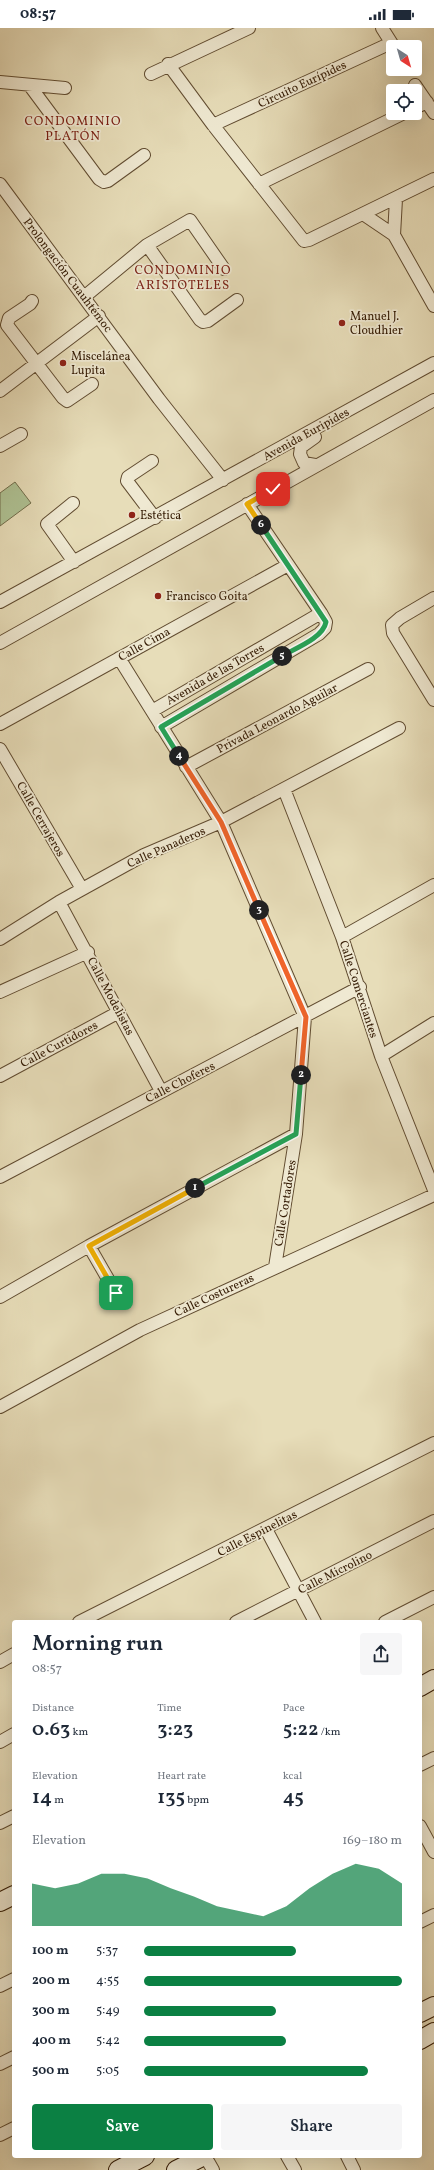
<!DOCTYPE html>
<html lang="en">
<head>
<meta charset="utf-8">
<style>
	body { margin:0; font-family:Vollkorn,serif; background:#f6f6f7; color:#1f2937; height:100vh; display:flex; flex-direction:column; font-size:15px; white-space:nowrap }
	* { box-sizing:border-box; margin:0 }
	p { font-size:13px; color:#747a83 }
	.icon { flex:none; width:22px; height:22px; fill:none; stroke:currentColor; stroke-width:2; stroke-linecap:round; stroke-linejoin:round }
	.map { position:relative; flex:1; overflow:hidden }
	.details { position:absolute; left:12px; top:1592px; width:410px; height:538px; display:flex; flex-direction:column; background:#fff; border-radius:4px; box-shadow:0 4px 16px #0002 }
	.details>* { flex:none }
	.needle { width:26px; rotate:143deg }
	.buttons { position:absolute; left:386px; top:12px; display:grid; gap:8px }
	.buttons a { display:grid; place-items:center; width:36px; height:36px; border-radius:4px; background:#fff; box-shadow:0 4px 16px #0002; font-size:20px }
	.pin { position:absolute; display:grid; place-items:center; width:34px; height:34px; color:#fff; margin:-17px; border-radius:8px; box-shadow:0 2px 6px #0006 }
	.km { position:absolute; width:20px; height:20px; margin:-10px; border-radius:50%; background:#222; color:#fff; font-size:11px; line-height:20px; text-align:center }
	.round { display:grid; place-items:center; flex:none; width:42px; height:42px; border-radius:4px; background:#f6f6f7 }
	.overview { display:flex; align-items:center; justify-content:space-between; height:68px; padding:0 20px }
	h1 { font-size:22px; font-weight:600; line-height:30px }
	.metrics { display:grid; grid-template-columns:repeat(3,1fr); gap:6px; height:68px; padding:4px 20px }
	.metrics div { display:grid; align-content:center }
	.metrics b { font-size:20px; font-weight:600 }
	.metrics small { font-size:11px; font-weight:400 }
	.metrics p { font-size:11px }
	.chart { height:112px; padding:8px 20px }
	.chart p { display:flex; justify-content:space-between }
	.chart svg { width:100%; height:72px; margin-top:4px; fill:#0b8043; opacity:.7 }
	.button { display:flex; gap:8px; margin-top:auto; padding:8px 20px }
	.button a { flex:1; height:46px; border-radius:4px; background:#0b8043; color:#fff; font-size:16px; font-weight:600; line-height:46px; text-align:center }
	.button a+a { background:#f6f6f7; color:#1f2937 }
	ul { padding:0 20px; list-style:none; font-size:13px }
	li { display:grid; grid-template-columns:64px 48px 1fr; align-items:center; height:30px }
	li i { height:10px; border-radius:5px; background:#0b8043 }
	.status { display:flex; justify-content:space-between; align-items:center; height:28px; padding:0 20px; background:#fff; direction:ltr }
	.status svg { height:11px; fill:currentColor }
	.map>svg:first-child { display:block }
	.green { fill:#afc294; stroke:#726e4c }
	.lines { fill:none; stroke-linecap:round; stroke-linejoin:round }
	.street-casing { stroke:#614c31; stroke-width:14 }
	.secondary-casing { stroke:#341b04; stroke-width:20 }
	.street { stroke:#efe9d2; stroke-width:12 }
	.secondary { stroke:#efe9d2; stroke-width:18 }
	.split-1-casing { stroke:#fff; stroke-width:8 }
	.split-2-casing { stroke:#fff; stroke-width:8 }
	.split-3-casing { stroke:#fff; stroke-width:8 }
	.split-4-casing { stroke:#fff; stroke-width:8 }
	.split-5-casing { stroke:#fff; stroke-width:8 }
	.split-6-casing { stroke:#fff; stroke-width:8 }
	.split-7-casing { stroke:#fff; stroke-width:8 }
	.split-1 { stroke:#f5b400; stroke-width:5 }
	.split-2 { stroke:#22a559; stroke-width:5 }
	.split-3 { stroke:#f0652b; stroke-width:5 }
	.split-4 { stroke:#f0652b; stroke-width:5 }
	.split-5 { stroke:#22a559; stroke-width:5 }
	.split-6 { stroke:#22a559; stroke-width:5 }
	.split-7 { stroke:#f5b400; stroke-width:5 }
	.poi-dot { fill:#8f2418; stroke:#efe9d2; stroke-width:1.5 }
	.labels { text-anchor:middle; stroke-width:3.5; stroke-linejoin:round; paint-order:stroke }
	.street-label { font-size:12px; fill:#341b04; stroke:#efe9d2 }
	.poi-label { font-size:12px; fill:#341b04; stroke:#efe9d2; text-anchor:start }
	.neighbourhood-label { font-size:13px; letter-spacing:1px; fill:#7a1f14; stroke:#efe9d2 }
</style>
</head>
<body>
<div class="status"><b>08:57</b><svg viewBox="0 0 49 12"><path d="M0 12V9h3v3zM5 12V6h3v6zM10 12V3h3v9zM15 12V0h3v12zM26 1h20v11H26zM47 4h2v5h-2z"/></svg></div>
<div class="map">
<svg width="434" height="2142" viewBox="0 0 434 2142">
	<rect width="100%" height="100%" fill="#e7ddb9"/>
	<filter id="stains"><feTurbulence type="fractalNoise" baseFrequency=".005" numOctaves="4"/><feColorMatrix values="0 0 0 0 .2 0 0 0 0 .09 0 0 0 0 .02 0 0 0 .5 -.17"/></filter>
	<radialGradient id="worn" r=".72"><stop offset=".6" stop-color="#630" stop-opacity="0"/><stop offset="1" stop-color="#630" stop-opacity=".3"/></radialGradient>
	<path class="green" d="M15 454 31 475 0 498V465Z"/>
	<g class="lines">
		<defs>
			<path id="street" d="M382 0 394 19
				M168 36 213 97 304 213 309 212 434 151
				M151 46 249 0
				M0 54 65 60
				M415 57 434 85
				M30 58 99 151 104 154 108 153 144 127
				M415 80 427 74
				M213 97 391 15
				M0 156 159 371 223 452
				M259 156 404 85
				M363 186 394 207 434 278
				M394 207 396 171
				M147 217 200 292 203 294 208 293 237 272
				M84 269 147 217 190 192 224 241
				M32 273 30 276 9 290 7 297 63 370 67 373 92 356
				M0 363 99 288
				M315 409 301 419 300 426 304 435 315 437
				M0 418 21 406
				M152 433 128 449 127 453 155 490
				M73 475 47 496 74 534
				M434 570 400 590 392 597 393 605 434 672
				M0 574 434 335
				M0 615 434 372
				M119 630 221 794 305 989 296 1106 275 1239
				M152 683 321 585
				M0 696 288 537
				M161 699 319 606 325 600 326 594 321 585 247 476
				M0 721 82 861
				M186 739 368 641
				M284 761 342 909 381 1028 434 1162
				M59 874 161 1063
				M342 909 434 857
				M0 911 59 874 144 827 221 794 399 700
				M0 964 88 924
				M381 1028 434 995
				M0 1048 119 984
				M0 1149 360 959
				M89 1218 116 1265
				M0 1269 89 1218 296 1106
				M0 1379 140 1302 434 1167
				M266 1501 315 1594
				M79 1594 434 1415
				M236 1594 434 1493
				M385 1594 434 1569
				M0 1634 14 1626
				M0 1714 14 1706
				M420 1737 434 1730
				M0 1795 14 1788
				M420 1798 434 1824
				M420 1894 434 1887
				M0 1958 14 1951
				M0 2036 14 2029
				M0 2107 14 2100
				M205 2128 213 2142
				M287 2128 295 2142
				M347 2128 354 2142"/>
			<path id="secondary" d="M420 1659 434 1651
				M0 1874 14 1867
				M420 1985 434 1978
				M420 2012 434 2004
				M118 2142 145 2128
				M176 2142 204 2128"/>
		</defs>
		<use href="#street" class="street-casing"/>
		<use href="#secondary" class="secondary-casing"/>
		<use href="#street" class="street"/>
		<use href="#secondary" class="secondary"/>
	</g>
	<g class="lines">
		<defs>
			<path id="split-1" d="M116 1265 89 1218 195 1160"/>
			<path id="split-2" d="M195 1160 296 1106 301 1047"/>
			<path id="split-3" d="M259 882 306 989 301 1047"/>
			<path id="split-4" d="M179 728 221 794 259 882"/>
			<path id="split-5" d="M179 728 161 699 282 628"/>
			<path id="split-6" d="M261 497 326 594C323 610 296 620 282 628"/>
			<path id="split-7" d="M261 497 247 476 273 461"/>
		</defs>
		<use href="#split-1" class="split-1-casing"/>
		<use href="#split-2" class="split-2-casing"/>
		<use href="#split-3" class="split-3-casing"/>
		<use href="#split-4" class="split-4-casing"/>
		<use href="#split-5" class="split-5-casing"/>
		<use href="#split-6" class="split-6-casing"/>
		<use href="#split-7" class="split-7-casing"/>
		<use href="#split-1" class="split-1"/>
		<use href="#split-2" class="split-2"/>
		<use href="#split-3" class="split-3"/>
		<use href="#split-4" class="split-4"/>
		<use href="#split-5" class="split-5"/>
		<use href="#split-6" class="split-6"/>
		<use href="#split-7" class="split-7"/>
	</g>
	<g class="poi-dot">
		<circle cx="342" cy="295" r="4"/>
		<circle cx="63" cy="335" r="4"/>
		<circle cx="132" cy="487" r="4"/>
		<circle cx="158" cy="568" r="4"/>
	</g>
	<g class="labels">
		<g class="street-label">
			<text transform="translate(302 56) rotate(-25)" y="4">Circuito Eurípides</text>
			<text transform="translate(68 247) rotate(53)" y="4">Prolongación Cuauhtémoc</text>
			<text transform="translate(306 406) rotate(-29)" y="4">Avenida Euripides</text>
			<text transform="translate(144 616) rotate(-29)" y="4">Calle Cima</text>
			<text transform="translate(215 646) rotate(-30)" y="4">Avenida de las Torres</text>
			<text transform="translate(277 690) rotate(-28)" y="4">Privada Leonardo Aguilar</text>
			<text transform="translate(41 791) rotate(60)" y="4">Calle Cerrajeros</text>
			<text transform="translate(166 819) rotate(-24)" y="4">Calle Panaderos</text>
			<text transform="translate(359 961) rotate(72)" y="4">Calle Comerciantes</text>
			<text transform="translate(111 968) rotate(62)" y="4">Calle Modelistas</text>
			<text transform="translate(59 1016) rotate(-28)" y="4">Calle Curtidores</text>
			<text transform="translate(180 1054) rotate(-27)" y="4">Calle Choferes</text>
			<text transform="translate(285 1175) rotate(-81)" y="4">Calle Cortadores</text>
			<text transform="translate(214 1267) rotate(-25)" y="4">Calle Costureras</text>
			<text transform="translate(257 1505) rotate(-27)" y="4">Calle Espinelitas</text>
			<text transform="translate(335 1544) rotate(-27)" y="4">Calle Microlino</text>
		</g>
		<g class="poi-label">
			<text x="350" y="292">Manuel J.<tspan x="350" dy="14">Cloudhier</tspan></text>
			<text x="71" y="332">Miscelánea<tspan x="71" dy="14">Lupita</tspan></text>
			<text x="140" y="491">Estética</text>
			<text x="166" y="572">Francisco Goita</text>
		</g>
		<g class="neighbourhood-label">
			<text x="73" y="97">CONDOMINIO<tspan x="73" dy="15">PLATÓN</tspan></text>
			<text x="183" y="246">CONDOMINIO<tspan x="183" dy="15">ARISTOTELES</tspan></text>
		</g>
	</g>
	<rect width="100%" height="100%" filter="url(#stains)"/>
	<rect width="100%" height="100%" fill="url(#worn)"/>
</svg>
<div class="buttons">
<a><svg class="needle" viewBox="-14 -14 28 28"><path d="M0-13l5 13h-10z" fill="#e53935"/><path d="M0 13l5-13h-10z" fill="#747a83"/></svg></a>
<a><svg class="icon" aria-label="locate" viewBox="0 0 24 24"><circle cx="12" cy="12" r="6"/><path d="M12 2v4M12 18v4M2 12h4M18 12h4"/></svg></a>
</div>
<div class="pin" style="left:116px;top:1265px;background:#1e9e55"><svg class="icon" aria-label="arrive" viewBox="0 0 24 24"><path d="M6 21V4h12l-3 4 3 4H6"/></svg></div>
<div class="pin" style="left:273px;top:461px;background:#d93025"><svg class="icon" aria-label="check" viewBox="0 0 24 24"><path d="M5 12l5 5 9-10"/></svg></div>
<b class="km" style="left:195px;top:1160px">1</b>
<b class="km" style="left:301px;top:1047px">2</b>
<b class="km" style="left:259px;top:882px">3</b>
<b class="km" style="left:179px;top:728px">4</b>
<b class="km" style="left:282px;top:628px">5</b>
<b class="km" style="left:261px;top:497px">6</b>
<section class="details">
<div class="overview"><div><h1>Morning run</h1><p>08:57</p></div><a class="round"><svg class="icon" aria-label="share" viewBox="0 0 24 24"><path d="M12 15V3M7 8l5-5 5 5M5 13v7h14v-7"/></svg></a></div>
<div class="metrics">
<div><p>Distance</p><b>0.63<small> km</small></b></div>
<div><p>Time</p><b>3:23</b></div>
<div><p>Pace</p><b>5:22<small> /km</small></b></div>
</div>
<div class="metrics">
<div><p>Elevation</p><b>14<small> m</small></b></div>
<div><p>Heart rate</p><b>135<small> bpm</small></b></div>
<div><p>kcal</p><b>45</b></div>
</div>
<div class="chart"><p><span>Elevation</span>169–180 m</p>
<svg viewBox="0 0 160 44" preserveAspectRatio="none"><path d="M0 44V18L10 21L20 18L30 12L40 12L50 15L60 21L70 26L80 32L90 35L100 38L110 32L120 21L130 12L140 6L150 9L160 18V44z"/></svg>
</div>
<ul>
<li><b>100 m</b>5:37<i style="width:59%"></i></li>
<li><b>200 m</b>4:55<i style="width:100%"></i></li>
<li><b>300 m</b>5:49<i style="width:51%"></i></li>
<li><b>400 m</b>5:42<i style="width:55%"></i></li>
<li><b>500 m</b>5:05<i style="width:87%"></i></li>
</ul>
<div class="button"><a>Save</a><a>Share</a></div>
</section>
</div>
</body>
</html>
